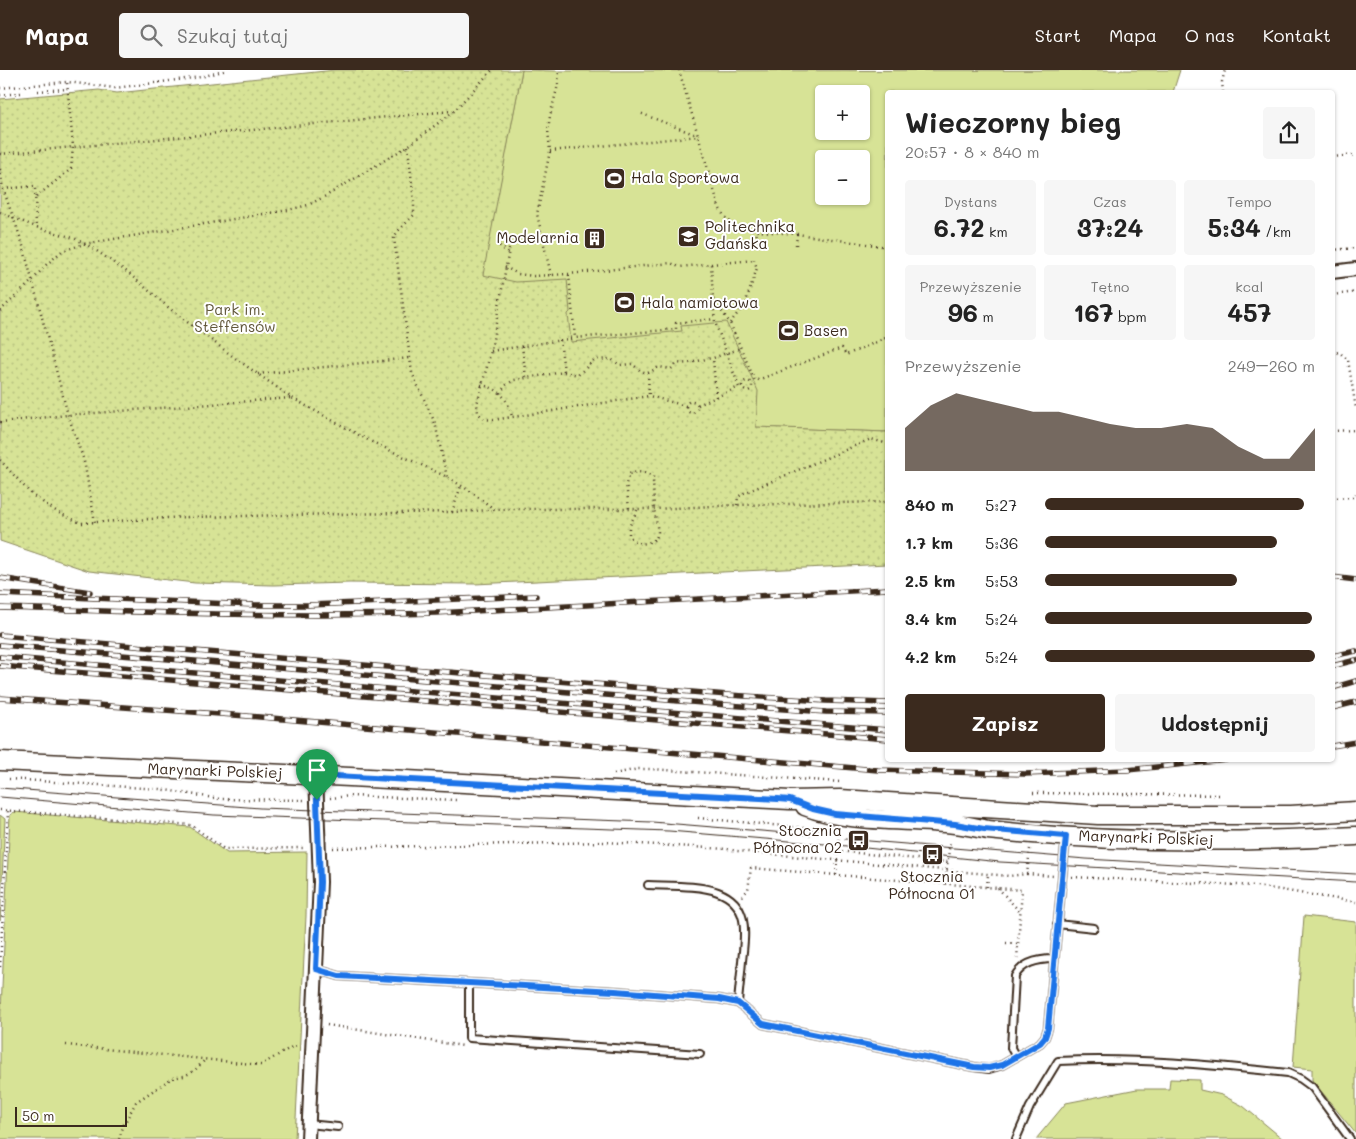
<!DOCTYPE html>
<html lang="pl">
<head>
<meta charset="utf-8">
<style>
	body { margin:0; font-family:Mali,sans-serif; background:#f6f6f6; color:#222; height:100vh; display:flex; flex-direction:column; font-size:19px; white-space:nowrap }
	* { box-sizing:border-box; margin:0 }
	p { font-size:16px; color:#767676 }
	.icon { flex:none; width:28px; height:28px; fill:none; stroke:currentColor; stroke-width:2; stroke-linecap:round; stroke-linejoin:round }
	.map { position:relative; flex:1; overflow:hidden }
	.side { position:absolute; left:885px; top:20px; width:450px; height:672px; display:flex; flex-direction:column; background:#fff; border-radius:5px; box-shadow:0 1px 4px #0004 }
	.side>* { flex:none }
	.fabs { position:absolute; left:815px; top:15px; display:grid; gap:10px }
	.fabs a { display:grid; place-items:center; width:55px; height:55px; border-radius:5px; background:#fff; box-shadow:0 1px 4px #0004; font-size:25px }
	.scale { position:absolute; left:15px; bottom:12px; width:112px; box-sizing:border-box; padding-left:5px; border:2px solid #3b2a1e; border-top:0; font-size:14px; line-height:18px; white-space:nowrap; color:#3b2a1e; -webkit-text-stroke:4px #fff; paint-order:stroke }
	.pin { position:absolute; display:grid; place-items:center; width:42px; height:42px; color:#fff; margin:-51px -21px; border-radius:50% 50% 50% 0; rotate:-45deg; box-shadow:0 0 5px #0007 }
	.pin .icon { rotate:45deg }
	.round { display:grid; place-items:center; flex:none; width:52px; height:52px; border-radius:5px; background:#f6f6f6 }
	.headline { display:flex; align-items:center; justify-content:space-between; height:85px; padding:0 20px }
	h1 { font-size:28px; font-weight:800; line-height:38px }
	.metrics { display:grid; grid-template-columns:repeat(3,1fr); gap:8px; height:85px; padding:5px 20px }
	.metrics div { display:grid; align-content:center; border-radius:5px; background:#f6f6f6; text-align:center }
	.metrics b { font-size:25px; font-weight:800 }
	.metrics small { font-size:14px; font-weight:400 }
	.metrics p { font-size:14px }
	.chart { height:140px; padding:10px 20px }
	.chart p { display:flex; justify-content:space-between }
	.chart svg { width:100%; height:90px; margin-top:5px; fill:#3b2a1e; opacity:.7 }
	.button { display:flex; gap:10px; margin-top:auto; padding:10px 20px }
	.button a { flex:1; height:58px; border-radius:5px; background:#3b2a1e; color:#fff; font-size:20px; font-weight:800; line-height:58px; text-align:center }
	.button a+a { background:#f6f6f6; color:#222 }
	ul { padding:0 20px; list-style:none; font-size:16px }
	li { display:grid; grid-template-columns:80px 60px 1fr; align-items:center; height:38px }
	li i { height:12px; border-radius:6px; background:#3b2a1e }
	header { display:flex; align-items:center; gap:30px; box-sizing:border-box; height:70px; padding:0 25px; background:#3b2a1e; color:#fff }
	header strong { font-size:24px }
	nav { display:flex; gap:28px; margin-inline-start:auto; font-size:18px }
	.search { width:350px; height:45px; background:#f6f6f6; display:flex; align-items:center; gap:12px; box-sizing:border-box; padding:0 18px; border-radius:5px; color:#767676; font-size:19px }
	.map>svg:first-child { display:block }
	.green { fill:#d7e396; stroke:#89865a; fill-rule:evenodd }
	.park { fill:url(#park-dots); stroke:#89865a }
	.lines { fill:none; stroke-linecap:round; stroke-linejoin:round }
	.service-casing { stroke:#3b2a1e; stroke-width:10 }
	.minor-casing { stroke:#3b2a1e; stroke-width:16 }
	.secondary-casing { stroke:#3b2a1e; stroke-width:21 }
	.path { stroke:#3b2a1e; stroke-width:2.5; stroke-dasharray:1 4; stroke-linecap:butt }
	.service { stroke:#fff; stroke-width:6 }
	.minor { stroke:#fff; stroke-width:12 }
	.secondary { stroke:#fff; stroke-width:18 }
	.tram { stroke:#3b2a1e; stroke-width:1 }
	.rail-casing { stroke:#3b2a1e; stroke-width:5.5 }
	.rail { stroke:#fff; stroke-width:4; stroke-dasharray:11; stroke-linecap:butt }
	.route-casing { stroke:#fff; stroke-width:10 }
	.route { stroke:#1a73e8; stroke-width:6 }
	.labels { text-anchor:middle; stroke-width:4; stroke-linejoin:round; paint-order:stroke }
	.poi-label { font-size:15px; fill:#3b2a1e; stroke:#fff; text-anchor:start }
	.park-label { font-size:15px; fill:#62583c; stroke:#fff }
	.street-label { font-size:15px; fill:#3b2a1e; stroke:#fff }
</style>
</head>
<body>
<header>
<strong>Mapa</strong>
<div class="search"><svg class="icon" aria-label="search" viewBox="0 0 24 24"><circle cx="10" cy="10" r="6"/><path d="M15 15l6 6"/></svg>Szukaj tutaj</div>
<nav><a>Start</a><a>Mapa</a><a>O nas</a><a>Kontakt</a></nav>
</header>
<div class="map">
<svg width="1356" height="1069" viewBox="0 0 1356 1069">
	<defs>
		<pattern id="park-dots" width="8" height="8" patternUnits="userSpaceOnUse" patternTransform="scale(1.25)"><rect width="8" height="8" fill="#d7e396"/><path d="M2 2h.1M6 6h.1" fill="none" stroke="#b9c381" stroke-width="1.8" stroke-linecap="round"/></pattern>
	</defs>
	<rect width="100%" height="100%" fill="#fff"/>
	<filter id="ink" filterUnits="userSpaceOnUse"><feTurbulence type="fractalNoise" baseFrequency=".02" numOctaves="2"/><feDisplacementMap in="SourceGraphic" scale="10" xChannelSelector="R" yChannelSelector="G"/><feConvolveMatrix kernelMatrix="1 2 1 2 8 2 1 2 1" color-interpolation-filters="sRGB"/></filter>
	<g filter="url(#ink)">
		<path class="green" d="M522 0 555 1 1180 0 1173 22H888L887 362 665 354 449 376ZM824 24H861V61H824ZM824 89H861V126H824Z
			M14 742 190 757 227 783 307 782 306 846 295 1069H0V961L10 745Z
			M0 745 5 749 0 851Z
			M1304 846 1356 852V1064L1312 1010V999L1293 997Z
			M1170 1009 1200 1010V1020L1222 1025 1243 1036 1283 1069H1036L1066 1033 1137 1019H1169Z"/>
		<path class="park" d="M335 0H522L483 205 516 212 567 209 570 242 568 244 571 272 682 261 681 256 726 252 758 321 756 357 887 362V494L475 514 349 513 273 515 195 513 89 501 0 471V29L99 20 117 23Z"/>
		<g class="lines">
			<defs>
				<path id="service" d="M648 815C668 816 700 815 718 822 750 834 745 863 742 891 741 905 739 919 738 933L763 954 974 997 989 999 1002 995 1040 973 1045 967 1048 958 1066 766
					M1057 854 1094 858
					M316 899 339 906 615 921 719 929 738 933
					M469 913V968L700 984
					M1016 987 1011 978 1015 906C1023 892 1040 889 1054 889
					M308 1054 338 1057
					M1016 1069 1030 1037 1058 991C1134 987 1212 995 1288 1003L1301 1009 1312 1017 1350 1069"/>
				<path id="minor" d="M1332 202 1356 199
					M308 1069 320 812 316 705"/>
				<path id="secondary" d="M0 691 350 707 790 730 840 729 1098 745H1291L1356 741
					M805 736C851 754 906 748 955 754 966 755 977 758 988 760 1110 773 1234 773 1356 766"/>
			</defs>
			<use href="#service" class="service-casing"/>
			<use href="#minor" class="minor-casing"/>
			<use href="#secondary" class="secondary-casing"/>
			<path class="path" d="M679 0 719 137 724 146 731 153 757 161 797 164 888 177
				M0 18 67 12 115 18 201 7 227 0
				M38 21 66 19
				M1223 22 1222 12 1225 0
				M0 25 21 23
				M408 76 414 132V145L397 162 394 168 412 303 435 353 447 407
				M550 81 699 66 640 43
				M0 84 451 41
				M1332 87 1356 85
				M0 99 3 119 22 172 68 345 84 391 95 452
				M3 119 35 116 36 157
				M36 127 71 99 73 76 67 12
				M0 142 36 157 74 168 91 177 127 202 174 242 235 288 292 328 368 370 447 407 470 421 494 439H654L737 435 888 432
				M756 170 757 161
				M510 174 491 281 477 334 478 343 484 349 493 350 649 326 686 336
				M796 175 797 164
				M1332 180 1356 178
				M508 183 500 176 499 172 502 169 511 167
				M711 194 754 190
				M505 197 518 204 534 206 569 204 671 193 679 197 711 194 713 229 730 253 755 311 842 278 846 285 888 267
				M551 205 537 144 550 81 548 60 550 46 558 15 559 0
				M569 205 575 268 676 259V253L715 249
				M1332 225 1356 222
				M0 241 31 212 46 195 62 181 84 174 288 140 308 135 326 126 408 76 454 41 492 0
				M730 253 745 234 757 198 754 190 755 187
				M560 270 564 301
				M522 276 526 307
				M491 281 575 268
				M1332 283 1339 282 1348 290 1356 339
				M648 303 649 326
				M258 304 410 288
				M742 316a5 5 0 1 1 10 0a5 5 0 1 1-10 0Z
				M481 315C500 318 508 329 512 347
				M500 323 506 315 514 310 564 302 578 305 594 290 611 289 620 295 632 294 641 301 648 303 659 297 671 299 678 293C690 295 701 289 713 288
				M716 327 713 288 741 278
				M686 337a6 6 0 1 1 12 0a6 6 0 1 1-12 0Z
				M698 335 739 317 715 252 713 231
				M0 352 68 345 291 328
				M1332 361 1356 360
				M0 390 32 425 59 443 81 453 185 447 452 442 492 440
				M1332 428 1354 427 1356 424
				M737 435 738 427 744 423 871 369 888 374
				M629 438 626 414 629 404C638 401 644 402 653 406L654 439 658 462 656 469C643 475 640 476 629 466V457L638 438
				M452 442 461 416
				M614 704 638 699H651L840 712
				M9 709 159 719 220 729 305 730
				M1033 723 1222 725
				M330 728 350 726 457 730
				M0 740 191 755 224 779 305 778
				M698 748 825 760
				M333 778 604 772 727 779 737 781 1009 806 1027 804
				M1030 779 1027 804 1054 806
				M837 781 948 792
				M836 805 839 761
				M1072 807 1256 816 1356 832
				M945 814 950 771H949
				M987 817 988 805
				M998 818 1020 842
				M742 826 748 820 751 798 1022 820 1017 889
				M1006 873 1018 874
				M0 897 8 741
				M327 955 463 976
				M66 975 261 995 292 977 299 976
				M119 1069 124 1054 136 1032 172 1008 184 1006 194 1001 206 989"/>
			<use href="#service" class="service"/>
			<use href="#minor" class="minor"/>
			<use href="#secondary" class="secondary"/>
			<path class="tram" d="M0 718 260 738 652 752 810 765
				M0 727 214 745 669 761 837 775 1000 792 1356 812
				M845 769 1086 789 1356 804"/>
			<defs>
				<path id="rail" d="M1332 507 1356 510
					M0 508 90 522
					M0 524 255 535H309L536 526
					M0 538C145 542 291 548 436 543L888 519
					M0 565 728 625 826 631 888 633
					M0 575 727 635 826 642 888 643
					M1332 586 1356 581
					M0 587 888 660
					M0 596 888 669
					M1332 596 1356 590
					M1332 618 1356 611
					M0 628 247 646 878 700 1025 704 1127 700 1226 690
					M1332 638 1356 632
					M1332 676 1356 672"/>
			</defs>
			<use href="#rail" class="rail-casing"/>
			<use href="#rail" class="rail"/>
		</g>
	</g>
	<g class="lines" filter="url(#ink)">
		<defs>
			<path id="route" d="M316 705 778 729 790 730 813 739 835 744 955 754 984 759 1066 766 1048 958 1045 967 1040 973 1002 995 989 998 974 997 763 954 738 933 719 929 615 921 339 906 316 899 320 812Z"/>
		</defs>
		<use href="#route" class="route-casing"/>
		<use href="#route" class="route"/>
	</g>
	<defs>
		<symbol id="stadium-square" viewBox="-11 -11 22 22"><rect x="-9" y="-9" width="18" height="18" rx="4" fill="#3b2a1e" stroke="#fff"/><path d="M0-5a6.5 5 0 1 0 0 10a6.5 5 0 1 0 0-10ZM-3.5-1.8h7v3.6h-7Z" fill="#fff"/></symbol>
		<symbol id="university-square" viewBox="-11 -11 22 22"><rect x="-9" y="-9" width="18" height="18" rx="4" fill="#3b2a1e" stroke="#fff"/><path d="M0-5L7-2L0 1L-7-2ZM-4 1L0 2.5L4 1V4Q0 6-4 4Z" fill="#fff"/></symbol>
		<symbol id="building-square" viewBox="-11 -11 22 22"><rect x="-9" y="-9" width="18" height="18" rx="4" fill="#3b2a1e" stroke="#fff"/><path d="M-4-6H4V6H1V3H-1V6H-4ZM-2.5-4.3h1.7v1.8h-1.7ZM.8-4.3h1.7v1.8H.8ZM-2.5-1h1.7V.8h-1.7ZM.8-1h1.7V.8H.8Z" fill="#fff"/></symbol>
		<symbol id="bus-square" viewBox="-11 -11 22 22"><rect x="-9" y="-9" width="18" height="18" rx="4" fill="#3b2a1e" stroke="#fff"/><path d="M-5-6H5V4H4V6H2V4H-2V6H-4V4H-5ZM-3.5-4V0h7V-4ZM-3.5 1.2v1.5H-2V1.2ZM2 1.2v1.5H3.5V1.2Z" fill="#fff"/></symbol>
	</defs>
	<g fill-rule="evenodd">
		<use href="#stadium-square" x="602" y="96" width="25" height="25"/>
		<use href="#university-square" x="676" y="154" width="25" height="25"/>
		<use href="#building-square" x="582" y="156" width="25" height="25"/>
		<use href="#stadium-square" x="612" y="220" width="25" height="25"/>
		<use href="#stadium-square" x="776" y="248" width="25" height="25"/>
		<use href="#bus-square" x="846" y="758" width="25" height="25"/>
		<use href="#bus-square" x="920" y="772" width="25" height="25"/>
	</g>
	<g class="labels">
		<g class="poi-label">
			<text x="631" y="113">Hala Sportowa</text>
			<text x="705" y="162">Politechnika<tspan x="705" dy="17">Gdańska</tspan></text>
			<text x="579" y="173" text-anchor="end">Modelarnia</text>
			<text x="641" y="238">Hala namiotowa</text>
			<text x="804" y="266">Basen</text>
			<text x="842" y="766" text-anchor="end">Stocznia<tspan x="842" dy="17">Północna 02</tspan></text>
			<text x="932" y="812" text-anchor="middle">Stocznia<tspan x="932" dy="17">Północna 01</tspan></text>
		</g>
		<g class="park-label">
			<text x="235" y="245">Park im.<tspan x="235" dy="17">Steffensów</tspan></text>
		</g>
		<g class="street-label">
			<text transform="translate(215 701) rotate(2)" y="5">Marynarki Polskiej</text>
			<text transform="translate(1146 768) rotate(2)" y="5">Marynarki Polskiej</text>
		</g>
	</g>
</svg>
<div class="fabs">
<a>+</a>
<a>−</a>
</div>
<div class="scale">50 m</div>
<div class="pin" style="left:317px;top:730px;background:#1e9e55"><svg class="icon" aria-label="arrive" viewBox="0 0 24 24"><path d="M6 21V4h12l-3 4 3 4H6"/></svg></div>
<section class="side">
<div class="headline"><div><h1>Wieczorny bieg</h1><p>20:57 · 8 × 840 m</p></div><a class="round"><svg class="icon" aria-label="share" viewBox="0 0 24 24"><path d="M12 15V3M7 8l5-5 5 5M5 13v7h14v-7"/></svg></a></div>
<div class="metrics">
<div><p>Dystans</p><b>6.72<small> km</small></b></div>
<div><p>Czas</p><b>37:24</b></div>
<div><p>Tempo</p><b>5:34<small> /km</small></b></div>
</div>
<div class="metrics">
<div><p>Przewyższenie</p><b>96<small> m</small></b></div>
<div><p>Tętno</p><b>167<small> bpm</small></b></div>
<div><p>kcal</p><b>457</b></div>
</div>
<div class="chart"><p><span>Przewyższenie</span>249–260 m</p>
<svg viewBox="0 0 160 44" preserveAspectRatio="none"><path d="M0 44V23L10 12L20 6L30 9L40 12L50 15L60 15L70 18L80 21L90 23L100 23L110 21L120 23L130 32L140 38L150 38L160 23V44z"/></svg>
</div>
<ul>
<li><b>840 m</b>5:27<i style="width:96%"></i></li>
<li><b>1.7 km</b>5:36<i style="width:86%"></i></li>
<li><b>2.5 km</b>5:53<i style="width:71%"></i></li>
<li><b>3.4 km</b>5:24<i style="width:99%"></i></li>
<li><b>4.2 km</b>5:24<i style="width:100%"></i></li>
</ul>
<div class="button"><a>Zapisz</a><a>Udostępnij</a></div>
</section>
</div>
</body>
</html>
